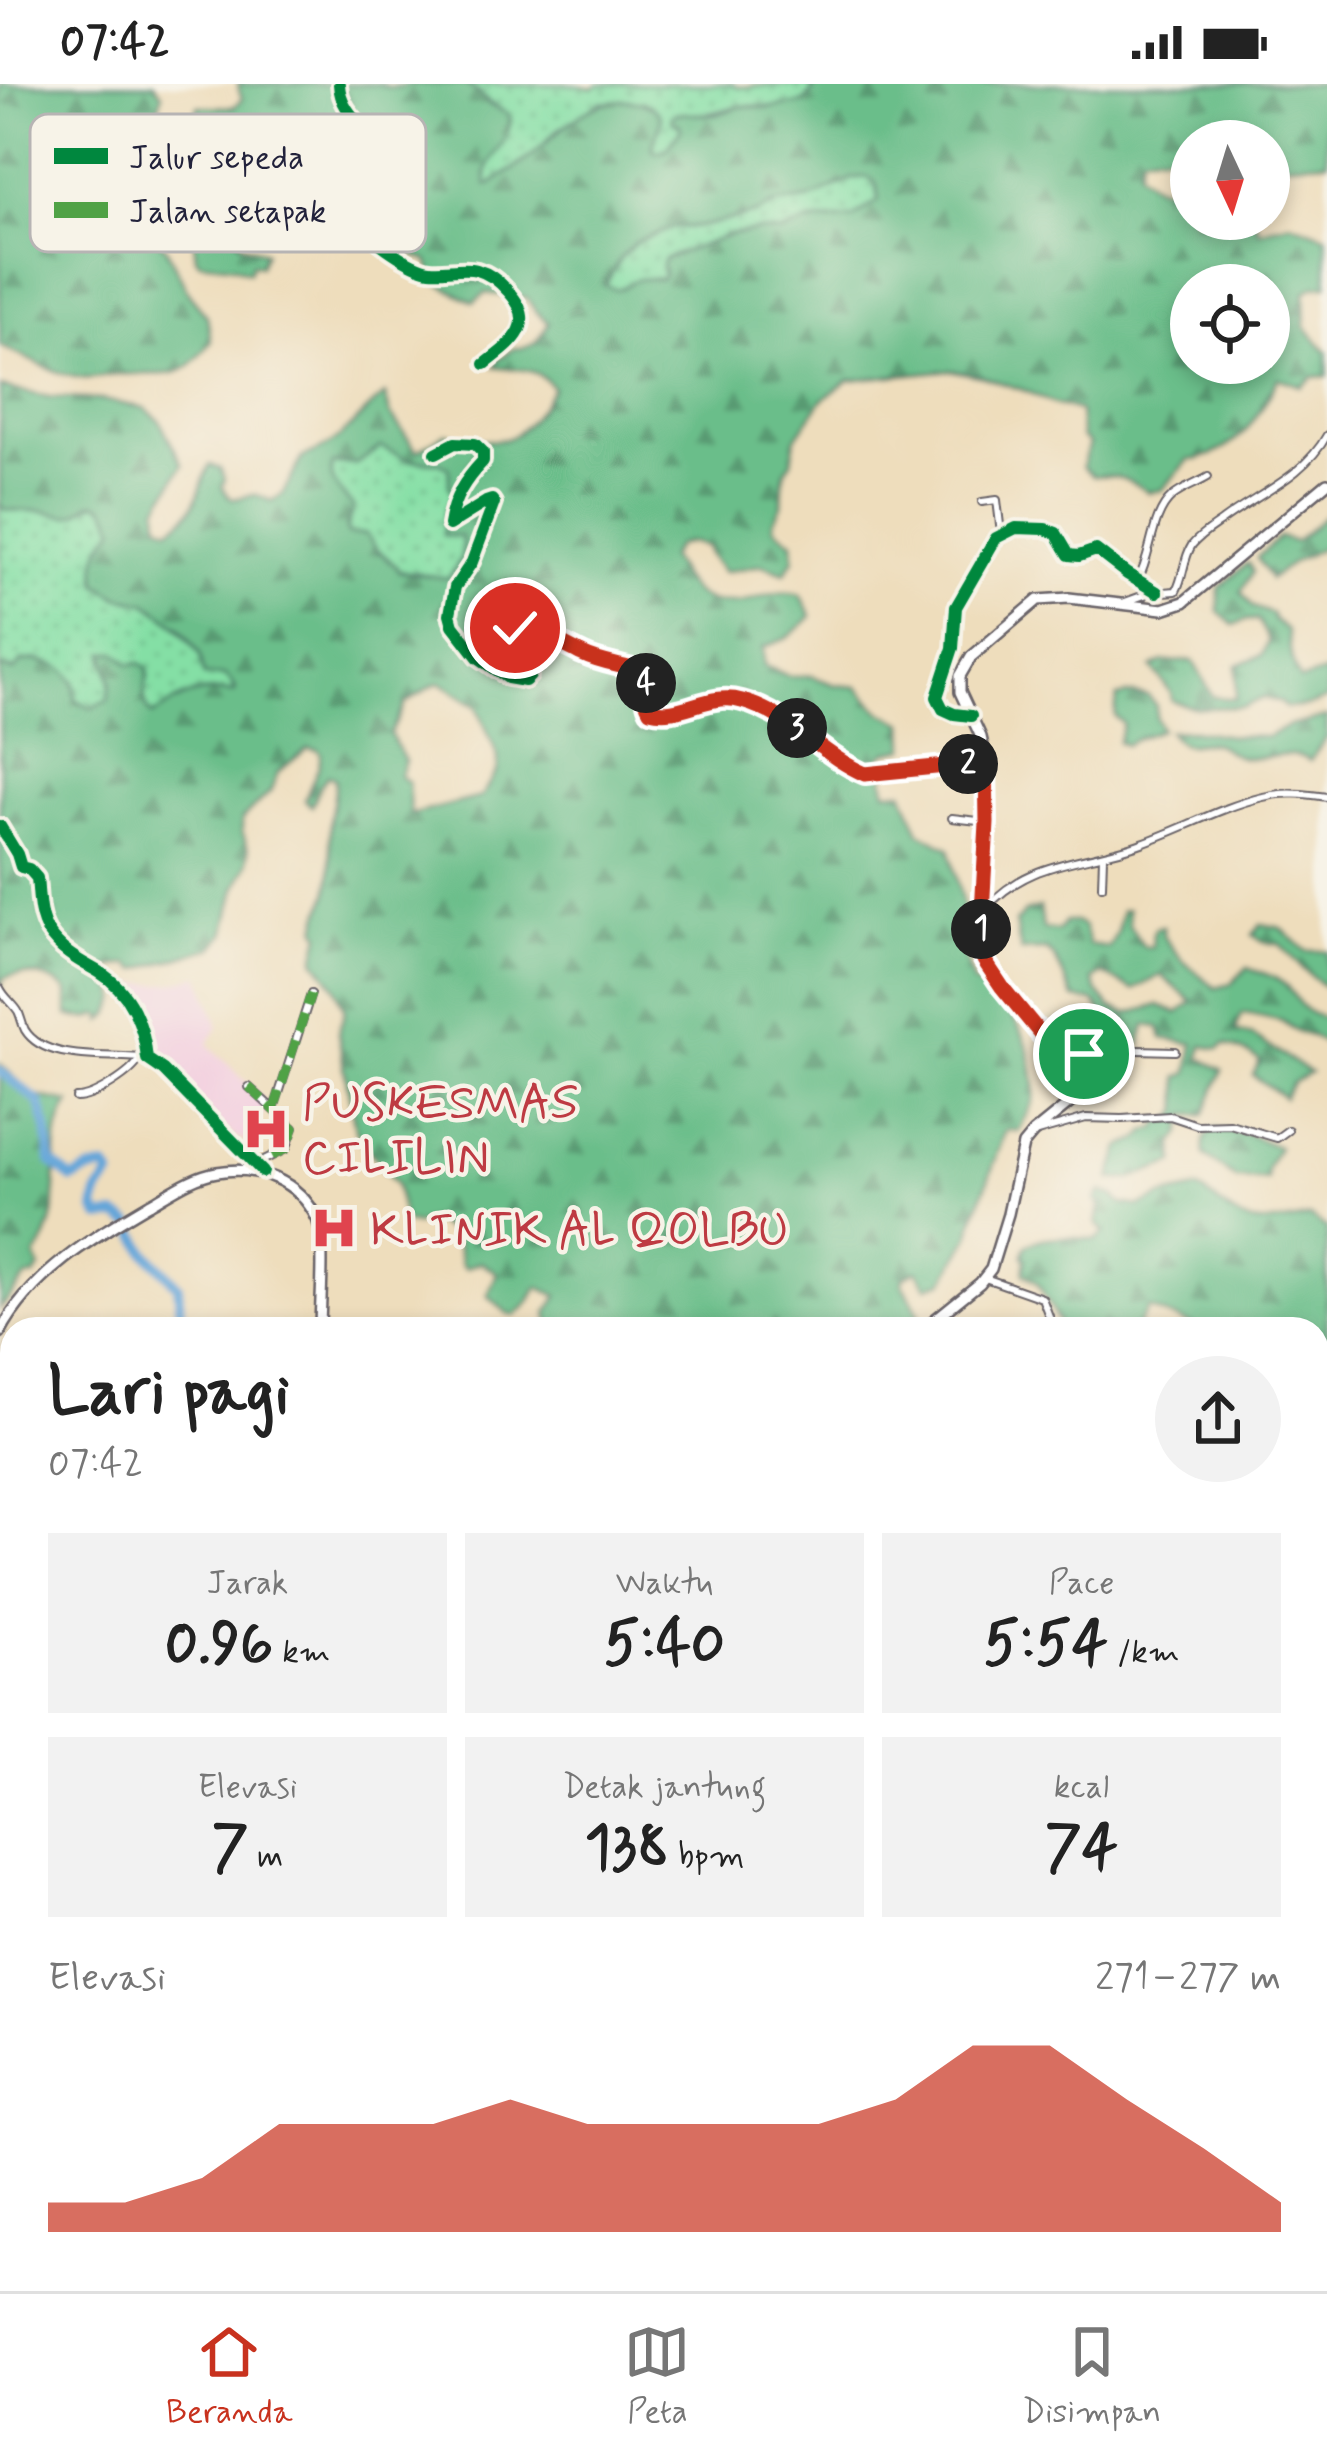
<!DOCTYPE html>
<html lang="id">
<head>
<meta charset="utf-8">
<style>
	body { margin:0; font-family:Mynerve,sans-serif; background:#f2f2f2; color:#222; height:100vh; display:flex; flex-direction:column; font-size:45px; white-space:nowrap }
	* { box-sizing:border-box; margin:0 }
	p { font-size:39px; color:#767676 }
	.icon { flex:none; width:66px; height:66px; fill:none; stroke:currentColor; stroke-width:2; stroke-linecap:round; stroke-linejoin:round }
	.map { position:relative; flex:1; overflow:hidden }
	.details { position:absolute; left:0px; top:1233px; width:1329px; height:975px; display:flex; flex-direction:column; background:#fff; border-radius:36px 36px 0 0; box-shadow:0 6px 18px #0003 }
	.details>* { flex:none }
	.needle { width:78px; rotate:176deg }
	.fabs { position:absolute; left:1170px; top:36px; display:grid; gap:24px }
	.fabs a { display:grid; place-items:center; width:120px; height:120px; border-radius:50%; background:#fff; box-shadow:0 6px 18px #0003; font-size:60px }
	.pin { position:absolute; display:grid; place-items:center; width:102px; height:102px; color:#fff; margin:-51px; border:6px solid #fff; border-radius:50%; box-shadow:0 3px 12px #0007 }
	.km { position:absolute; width:60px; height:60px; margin:-30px; border-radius:50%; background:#222; color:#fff; font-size:33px; line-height:60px; text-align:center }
	.round { display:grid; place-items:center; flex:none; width:126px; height:126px; border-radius:63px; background:#f2f2f2 }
	.headline { display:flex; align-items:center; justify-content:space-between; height:204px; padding:0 48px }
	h1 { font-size:66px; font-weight:700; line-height:90px }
	.stats { display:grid; grid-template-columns:repeat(3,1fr); gap:18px; height:204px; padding:12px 48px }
	.stats div { display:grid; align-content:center; border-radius:0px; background:#f2f2f2; text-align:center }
	.stats b { font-size:60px; font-weight:700 }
	.stats small { font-size:33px; font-weight:400 }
	.stats p { font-size:33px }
	.chart { height:336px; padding:24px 48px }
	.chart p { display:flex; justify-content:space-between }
	.chart svg { width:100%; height:216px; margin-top:12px; fill:#c8321e; opacity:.7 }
	.status { display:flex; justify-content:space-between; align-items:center; height:84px; padding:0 60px; background:#fff; direction:ltr }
	.status svg { height:33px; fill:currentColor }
	.dock { display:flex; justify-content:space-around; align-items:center; height:168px; border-top:3px solid #e0e0e0; background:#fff; font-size:33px; color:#767676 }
	.dock a { display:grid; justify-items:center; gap:6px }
	.dock .on { color:#c8321e }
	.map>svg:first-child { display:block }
	.built { fill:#f3cfdf }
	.grass { fill:url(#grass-dots); stroke:#538070; stroke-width:3 }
	.forest { fill:url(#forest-firs); stroke:#467062; stroke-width:3; fill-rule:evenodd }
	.water { fill:url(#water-waves); stroke:#44648a; stroke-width:3 }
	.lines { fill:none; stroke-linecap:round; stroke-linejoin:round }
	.river { stroke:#65a6d9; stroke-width:10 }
	.minor-casing { stroke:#696368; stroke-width:10 }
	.major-casing { stroke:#696368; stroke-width:14 }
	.minor { stroke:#fff; stroke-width:6 }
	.major { stroke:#fff; stroke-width:9 }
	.quiet { stroke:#50a245; stroke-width:9; stroke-dasharray:18 9; stroke-linecap:butt }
	.cycleway-casing { stroke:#f7f3e8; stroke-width:20 }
	.cycleway { stroke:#00873e; stroke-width:12 }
	.route-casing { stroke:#fff; stroke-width:24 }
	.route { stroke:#c8321e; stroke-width:15 }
	.labels { text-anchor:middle; stroke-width:9; stroke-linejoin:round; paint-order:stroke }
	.health-label { font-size:48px; fill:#be3a42; stroke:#f7f3e8; text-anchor:start }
	.key { fill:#f7f3e8; stroke:#b7b4b4; stroke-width:3 }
	.key-label { font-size:33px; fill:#22223b }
</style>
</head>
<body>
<div class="status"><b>07:42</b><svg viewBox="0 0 49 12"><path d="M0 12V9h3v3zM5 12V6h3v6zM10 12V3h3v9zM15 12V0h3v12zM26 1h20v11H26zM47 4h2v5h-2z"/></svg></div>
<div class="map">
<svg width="1327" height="2207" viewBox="0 0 1327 2207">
	<defs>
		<pattern id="grass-dots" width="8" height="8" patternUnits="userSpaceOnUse" patternTransform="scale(3)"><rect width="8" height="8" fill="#84dfa5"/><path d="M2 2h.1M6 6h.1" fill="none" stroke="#72bf8f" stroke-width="1.8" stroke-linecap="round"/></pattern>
		<pattern id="forest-firs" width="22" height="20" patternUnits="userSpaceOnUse" patternTransform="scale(3)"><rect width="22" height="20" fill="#6bbe8a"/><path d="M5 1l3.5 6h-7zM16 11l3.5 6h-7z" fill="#589a72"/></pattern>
		<pattern id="water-waves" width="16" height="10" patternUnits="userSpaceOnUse" patternTransform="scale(3)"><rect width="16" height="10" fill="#65a6d9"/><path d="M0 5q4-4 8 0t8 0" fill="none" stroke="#5387b1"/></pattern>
	</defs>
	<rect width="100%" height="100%" fill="#f7f3e8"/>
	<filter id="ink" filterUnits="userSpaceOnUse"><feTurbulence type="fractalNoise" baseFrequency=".00833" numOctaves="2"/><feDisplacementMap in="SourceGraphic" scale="24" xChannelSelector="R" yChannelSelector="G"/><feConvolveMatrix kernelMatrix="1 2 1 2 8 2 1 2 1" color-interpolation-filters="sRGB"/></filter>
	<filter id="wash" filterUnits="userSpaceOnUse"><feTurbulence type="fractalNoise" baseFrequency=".004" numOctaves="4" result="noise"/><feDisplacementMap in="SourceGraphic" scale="48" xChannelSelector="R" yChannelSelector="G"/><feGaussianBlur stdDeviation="2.7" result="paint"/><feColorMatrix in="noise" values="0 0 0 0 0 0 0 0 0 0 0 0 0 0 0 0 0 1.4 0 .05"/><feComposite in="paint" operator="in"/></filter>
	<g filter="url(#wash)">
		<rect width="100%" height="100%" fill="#eeddbc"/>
		<path class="built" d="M200 891 219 943 208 960 269 1021 244 1058 222 1043 153 968 145 950 156 927 133 914 131 900 172 899Z"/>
		<path class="grass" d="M465 0H570L593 4 599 0H731L738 3 807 0 814 6C811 10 806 17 800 19 782 28 760 20 741 22 719 26 707 33 683 29L679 40 681 45 667 65 657 68 653 65V54L660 45 603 17 556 47 536 69 492 100 487 101C483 70 513 60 508 30 492 22 479 12 465 0Z
			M866 93C878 96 879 107 878 117L853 134 809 138 781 149 760 147 730 151 692 167 662 185 665 191 661 195H643L617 206 605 201 619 176 636 158 675 143H699L758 129 772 121 810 115 854 94Z
			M381 363 409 376 438 378 449 384 453 411 445 426 450 452H461C466 470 458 480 449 494L442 496 420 489 397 487C384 463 362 462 346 446 361 402 324 415 333 380L357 379Z
			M97 418 107 424 116 443 101 462 118 513C127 515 139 515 147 519 183 535 196 580 231 595L235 609C215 606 196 606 177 616 167 622 162 628 152 631 140 619 143 605 149 591L129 580 105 575C111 589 113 600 108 616L91 624 76 616 74 597 39 576 22 578 15 586 0 584V422C14 429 25 426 40 427 51 428 59 433 70 431 80 429 86 421 97 418Z"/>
		<path class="forest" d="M0 0H154L162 10 158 26 146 28 133 25 114 39V54L108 71 94 79 100 96 121 112 122 127 166 164 189 210 207 232 211 257C185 296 173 290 129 290 113 289 97 296 81 294 54 290 25 273 0 262Z
			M237 0H380C387 5 402 3 410 0H465L482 11 488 20 508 30 511 36C509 42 508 49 505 55 496 72 483 80 487 101L492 100C507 89 525 79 538 66 566 41 595 10 636 17 644 18 655 22 660 30 665 42 652 52 653 65L657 68 667 65 681 45 679 40 673 38 672 32 677 29 714 31 742 22 767 24 798 20 804 18 814 6 807 0H1327L1324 20 1327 21V77L1284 79 1276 60H1269V57H1191V68L1142 70 1138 86C1158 110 1164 103 1191 100V135H1255L1259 147 1290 138 1326 151 1327 201 1314 202 1305 208C1305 219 1306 230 1305 242L1327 268V292L1313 293 1301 302 1278 294C1258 334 1237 371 1189 376L1162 406 1148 408C1129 395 1116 390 1093 392L1082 383 1089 360 1081 353 1079 327 1054 320 1026 307 984 293 950 286 849 296 822 316 795 355 792 378 785 387 783 396 782 421 774 437V443L793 458 794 475 785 489 762 481 723 488 708 470 706 462 689 458 676 462 669 473C684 497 694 520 725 519 727 519 743 519 744 518 766 512 778 505 801 511L812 532C797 548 784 557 763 563L764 582 789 592H811L836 601 858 603 880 627 905 639 906 664 886 668 881 673 886 707H903L920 748 949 764 963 821 960 860 973 899C1010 918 1030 952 1034 992 1035 996 1036 1008 1035 1012 1033 1023 1024 1036 1019 1047L1006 1046 973 1138 970 1152 944 1197 927 1202 917 1186 903 1193 902 1198 920 1231 896 1245H551L548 1228 558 1212 538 1203 529 1219 515 1232 508 1230 488 1211 497 1189 481 1178 465 1184 461 1181 455 1152 431 1134 416 1141 404 1138 396 1100 361 1057 355 1043 338 949 345 927 335 902 315 875 321 850 317 845C320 826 328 816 330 800 333 780 329 762 330 742 330 726 337 711 335 695L328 691 320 702 312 722 305 716 319 682 321 670 318 666 308 664 278 688 271 707 242 735V748L249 766 248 780 236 804 225 850 215 863 137 886 130 880 111 884 106 897 115 905 118 915 111 930 103 937V932L97 931C88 938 78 933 68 931V908C53 892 24 886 4 894L0 907V584L14 587 22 578C37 575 63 579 72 595 76 601 74 609 76 616L92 624 108 615 111 598 105 569 116 568 129 580 140 579 148 585C148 604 137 613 152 631 162 627 170 619 180 615 198 607 216 606 234 609L236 605 226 592H204L200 570 181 544 147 519 119 513 98 500C93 475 100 463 116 443 110 431 107 417 91 419L77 430 66 432 44 427 7 426 0 422V303L49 313 102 316 145 324 160 337 183 381 158 423 159 439 170 444C201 426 196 407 210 381L220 384 225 395 222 403C233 424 241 410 256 411 261 412 266 415 271 417L282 411 303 373C342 361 354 335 385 311L390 330 417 367 446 349C458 354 493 359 506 355 523 350 544 320 553 304 535 281 521 287 495 283L497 277 514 264C534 266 540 254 549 239L536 228 527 214 486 209 474 218 435 198 428 177 397 165 388 144 376 143C365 116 377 97 389 74L351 62 334 65 289 48 257 62 266 98V114C252 125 237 134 235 152L242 160 265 168 260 182 252 179 249 188 235 182 200 178 196 174 193 149 202 107 197 93 198 68 194 41 198 22 234 23 242 15ZM866 93C878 96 879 107 878 117L853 134 809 138 781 149 760 147 730 151 664 175 662 180 664 191 661 195C653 196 642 193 635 196 621 203 622 209 605 201L619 176 636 158 675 143H699L758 129 773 121 810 115 854 94ZM1191 201H1269V279H1191ZM381 363 409 376 438 378 449 384V401L453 411 444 431 443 451 461 453C466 470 459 481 448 494L398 487 396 482 377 466 366 450H348L346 445 353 423C343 409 326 399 333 380H356ZM441 599 477 622 498 673V686L481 713 414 730 410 729 408 698 399 692 405 677 390 650 406 619 435 600Z
			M1327 430V461L1293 478 1270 495 1257 474 1279 453 1295 458Z
			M1248 479 1253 488 1241 508 1253 523 1272 530 1273 536 1287 547 1292 577 1300 597 1327 588V615L1309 622 1286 624 1278 617 1263 614 1243 623 1197 624 1172 617 1171 609 1152 584 1163 578 1193 577 1213 613 1236 615 1237 581 1262 571 1269 557 1258 536H1245L1234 541 1219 528V504Z
			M1132 610 1148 612 1156 622V634L1161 645C1149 652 1137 652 1126 661L1118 658 1123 640 1115 632 1117 613Z
			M1327 633V653L1310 677C1289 664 1264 678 1241 673 1231 671 1223 662 1214 660 1194 654 1185 671 1169 647L1192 646 1231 652 1266 653 1289 642Z
			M1040 824 1043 845 1058 847 1065 838H1075L1084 843 1089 861 1109 864 1117 848 1122 826 1128 825 1129 841 1143 862 1152 864 1153 849 1156 844 1163 843V852L1184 878 1216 904 1231 900 1247 884C1260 888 1276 892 1286 902 1302 919 1299 929 1327 934V961L1312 952 1297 948 1282 937 1251 930H1242L1235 947 1253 952 1310 989 1292 999 1283 1013 1253 991 1260 977 1250 970 1225 960 1219 965 1203 962 1200 974 1223 986 1204 1031H1186L1181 1051 1174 1059 1175 1079 1131 1095H1111L1121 1063 1139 1056 1147 1047 1157 1044 1162 1037H1173L1180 1025 1179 993 1189 989 1194 960 1163 954 1160 943 1146 941 1140 962 1131 961 1127 953V935L1107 936 1095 918 1074 915 1056 876 1047 866 1021 867 1015 839 1025 828ZM1103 890 1134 906 1161 891 1193 918 1178 929 1159 921 1127 930 1111 924 1097 907 1093 896Z
			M1261 840 1281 844 1306 867H1327V904C1307 892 1295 877 1280 860L1263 858 1253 851Z
			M0 980 35 1012 70 1019C39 1069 74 1118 35 1173L40 1184 35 1192 26 1194 0 1225Z
			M1215 1045 1249 1051 1278 1063 1267 1085V1096L1236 1095 1204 1071C1203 1058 1203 1051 1215 1045Z
			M1196 1105C1211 1111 1221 1123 1236 1132 1258 1145 1287 1138 1311 1133L1327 1145V1551L1317 1553V1245H1202L1148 1224 1137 1242 1141 1245H1062L1037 1198 1024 1189 1026 1175 1023 1171 1026 1161C1048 1149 1072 1154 1096 1156L1105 1148 1097 1140 1100 1122 1096 1116 1101 1108 1114 1112 1122 1120 1139 1123 1161 1113Z"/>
		<path class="water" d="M1323 1550 1327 1551V1762L1317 1748 1325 1734 1317 1715V1553Z
			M0 1909 12 1910V2030L0 2047Z
			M1327 2111V2207H1236L1240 2196H1317V2120Z"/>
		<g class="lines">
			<path class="river" d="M0 987 39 1018 47 1044 51 1078 72 1095 89 1087 106 1084 111 1091 98 1110 95 1125 100 1133 117 1132 131 1140 146 1168 178 1202 182 1245"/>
		</g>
	</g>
	<g filter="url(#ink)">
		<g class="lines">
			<defs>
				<path id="minor" d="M339 0C340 30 369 44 382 69 374 90 355 115 363 139 369 156 413 184 430 186 445 188 462 182 477 186 488 189 500 198 508 207 539 240 514 258 485 280
					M436 369 455 359 475 360 483 368V377C465 396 453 414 449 441L486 418 492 416 494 419 472 478 455 503 450 530 453 541 478 573 508 594 525 597 530 592 515 554 516 544 520 542 563 559 584 571 639 587C650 600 642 613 649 626 681 635 708 607 742 617 790 630 821 671 865 690L987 678
					M982 418 997 416 1001 449
					M1138 496C1152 471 1151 431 1172 413 1182 404 1197 400 1208 393
					M1125 518 1150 509 1176 507C1184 493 1183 475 1192 461 1200 451 1212 444 1222 437 1258 410 1305 392 1327 351
					M971 632 954 630 943 625 937 613 953 564 956 523 996 454 1016 444 1045 445 1056 449 1069 471 1079 472 1096 466 1127 490 1157 508
					M952 734 987 738
					M0 742 17 770 21 783 29 785 37 794C39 811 38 832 48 848 61 868 80 877 99 888 131 907 144 942 147 975L163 986 263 1088
					M1102 802 1103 772
					M984 826C1030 774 1082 781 1142 759 1182 745 1221 723 1263 713 1284 707 1306 710 1327 713
					M0 904C5 914 12 918 18 927 21 933 22 940 25 946 46 980 113 969 147 975
					M1067 982 1100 965 1175 967
					M249 1003 294 1044 286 1065 256 1080
					M76 1014C94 1014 133 989 140 974
					M274 1025 311 910
					M1037 1048 1086 1034 1122 1035 1170 1032 1197 1041 1230 1040 1277 1054 1288 1046
					M985 1194 1042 1214 1054 1245
					M0 1562 12 1564
					M1317 1818 1327 1817
					M1317 1948H1327
					M1317 1976 1324 1977
					M303 2196V2207
					M638 2196 645 2207
					M1011 2196 1012 2203 1043 2196"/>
				<path id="major" d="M923 1245 980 1199 991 1185 1008 1130 1023 1061 1033 1049 1070 1019 1077 1007 1074 990 1002 903 984 876 981 847 987 738V678L981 653 960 608V592L971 573 1038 516 1069 514 1163 525 1184 518 1327 399
					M0 1249C31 1189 95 1152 151 1119 172 1107 193 1092 217 1088 257 1081 299 1096 317 1135 326 1156 320 1220 320 1245"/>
			</defs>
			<use href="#minor" class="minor-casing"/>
			<use href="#major" class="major-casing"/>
			<use href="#minor" class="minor"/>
			<use href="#major" class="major"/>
			<path class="quiet" d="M249 1003 294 1044 286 1065 256 1080
				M274 1025 311 910"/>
			<defs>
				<path id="cycleway" d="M339 0C340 30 369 44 382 69 374 90 355 115 363 139 369 156 413 184 430 186 445 188 462 182 477 186 488 189 500 198 508 207 539 240 514 258 485 280
					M436 369 455 359 475 360 483 368V377C465 396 453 414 449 441L486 418 492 416 494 419 472 478 455 503 450 530 453 541 478 573 508 594 525 597 530 592 515 554 516 544 520 542 563 559 584 571 639 587C650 600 642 613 649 626 681 635 708 607 742 617 790 630 821 671 865 690L987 678
					M971 632 954 630 943 625 937 613 953 564 956 523 996 454 1016 444 1045 445 1056 449 1069 471 1079 472 1096 466 1127 490 1157 508
					M0 742 17 770 21 783 29 785 37 794C39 811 38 832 48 848 61 868 80 877 99 888 131 907 144 942 147 975L163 986 263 1088"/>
			</defs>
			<use href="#cycleway" class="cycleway-casing"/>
			<use href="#cycleway" class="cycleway"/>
		</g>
	</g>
	<g class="lines" filter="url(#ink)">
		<defs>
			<path id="route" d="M515 544 520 542C542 549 562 560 582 570 600 579 620 581 639 587 652 602 641 612 650 626 681 635 708 607 742 617 790 630 821 671 865 690L986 678 987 739 981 847 984 876 1002 903 1067 982 1084 970"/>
		</defs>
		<use href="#route" class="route-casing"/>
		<use href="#route" class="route"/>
	</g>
	<defs>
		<symbol id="hospital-bare" viewBox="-9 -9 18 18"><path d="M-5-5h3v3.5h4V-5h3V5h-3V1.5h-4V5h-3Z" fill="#e0444e" stroke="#f7f3e8" stroke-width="2.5" paint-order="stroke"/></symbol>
	</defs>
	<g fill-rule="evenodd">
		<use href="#hospital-bare" x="233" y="1012" width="66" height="66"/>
		<use href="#hospital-bare" x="301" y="1111" width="66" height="66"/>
	</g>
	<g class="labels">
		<g class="health-label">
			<text x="302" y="1034">PUSKESMAS<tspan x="302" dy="55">CILILIN</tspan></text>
			<text x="370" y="1161">KLINIK AL QOLBU</text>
		</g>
	</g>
	<rect x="30" y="30" width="396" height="138" rx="18" class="key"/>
	<rect x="54" y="64" width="54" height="16" fill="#00873e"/>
	<rect x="54" y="118" width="54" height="16" fill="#50a245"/>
	<g class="key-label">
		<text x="129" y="84">Jalur sepeda</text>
		<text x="129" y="138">Jalan setapak</text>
	</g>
</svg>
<div class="fabs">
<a><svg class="needle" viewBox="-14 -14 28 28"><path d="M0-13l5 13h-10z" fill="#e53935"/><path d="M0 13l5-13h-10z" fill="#767676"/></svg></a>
<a><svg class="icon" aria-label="locate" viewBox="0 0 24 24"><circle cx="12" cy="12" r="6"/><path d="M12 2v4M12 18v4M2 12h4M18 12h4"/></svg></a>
</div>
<div class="pin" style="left:1084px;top:970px;background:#1e9e55"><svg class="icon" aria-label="arrive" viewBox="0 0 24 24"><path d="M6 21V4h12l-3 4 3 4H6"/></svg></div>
<div class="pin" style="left:515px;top:544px;background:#d93025"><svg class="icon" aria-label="check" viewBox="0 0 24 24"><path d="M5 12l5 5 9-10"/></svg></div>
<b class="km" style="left:981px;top:845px">1</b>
<b class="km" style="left:968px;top:680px">2</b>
<b class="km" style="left:797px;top:644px">3</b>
<b class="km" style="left:646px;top:599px">4</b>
<section class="details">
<div class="headline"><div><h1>Lari pagi</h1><p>07:42</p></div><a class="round"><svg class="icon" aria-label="share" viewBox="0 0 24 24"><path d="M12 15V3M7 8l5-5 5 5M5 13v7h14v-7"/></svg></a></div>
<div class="stats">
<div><p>Jarak</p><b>0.96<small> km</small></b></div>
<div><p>Waktu</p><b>5:40</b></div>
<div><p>Pace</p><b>5:54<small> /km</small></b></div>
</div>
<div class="stats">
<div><p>Elevasi</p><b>7<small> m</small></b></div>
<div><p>Detak jantung</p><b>138<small> bpm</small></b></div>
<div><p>kcal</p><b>74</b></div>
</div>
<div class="chart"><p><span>Elevasi</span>271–277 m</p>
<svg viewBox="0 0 160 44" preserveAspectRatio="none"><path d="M0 44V38L10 38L20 33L30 22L40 22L50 22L60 17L70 22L80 22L90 22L100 22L110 17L120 6L130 6L140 17L150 27L160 38V44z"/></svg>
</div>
</section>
</div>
<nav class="dock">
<a class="on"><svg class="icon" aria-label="home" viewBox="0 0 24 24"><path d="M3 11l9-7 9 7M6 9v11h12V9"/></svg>Beranda</a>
<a><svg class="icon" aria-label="map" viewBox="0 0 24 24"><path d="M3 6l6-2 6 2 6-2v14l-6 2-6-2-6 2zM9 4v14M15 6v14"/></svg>Peta</a>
<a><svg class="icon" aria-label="saved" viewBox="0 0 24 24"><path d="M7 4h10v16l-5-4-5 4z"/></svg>Disimpan</a>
</nav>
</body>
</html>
